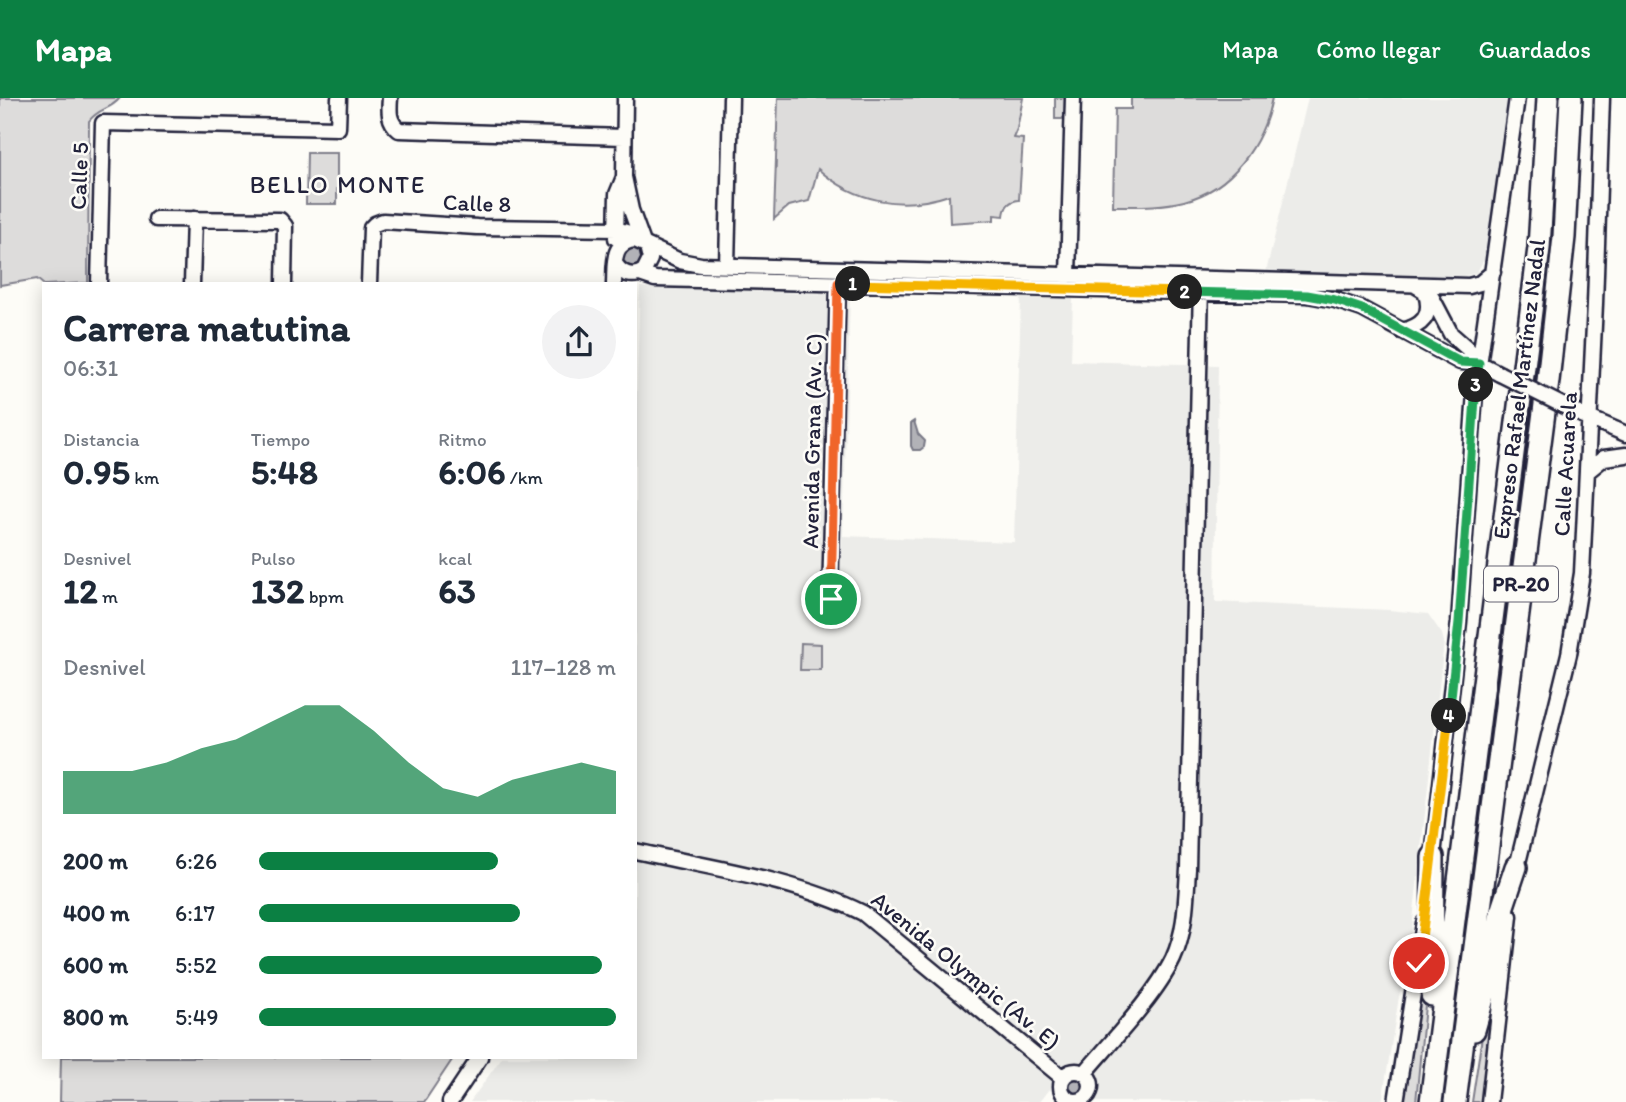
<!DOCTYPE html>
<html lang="es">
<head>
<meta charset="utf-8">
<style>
	body { margin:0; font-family:Itim,sans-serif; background:#f2f2f3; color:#1f2937; height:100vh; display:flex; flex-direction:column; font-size:26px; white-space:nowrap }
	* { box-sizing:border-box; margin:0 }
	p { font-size:23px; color:#747a83 }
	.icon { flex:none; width:38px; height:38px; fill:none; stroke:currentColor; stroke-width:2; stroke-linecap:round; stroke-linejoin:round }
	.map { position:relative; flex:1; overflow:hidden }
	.panel { position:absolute; left:42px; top:184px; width:595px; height:777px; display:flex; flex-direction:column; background:#fff; border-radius:0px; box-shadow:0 4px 18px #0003 }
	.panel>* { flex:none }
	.pin { position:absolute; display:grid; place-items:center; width:60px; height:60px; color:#fff; margin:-30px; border:4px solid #fff; border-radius:50%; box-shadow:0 2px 7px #0007 }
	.km { position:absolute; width:35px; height:35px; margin:-18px; border-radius:50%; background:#222; color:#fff; font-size:19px; line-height:35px; text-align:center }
	.round { display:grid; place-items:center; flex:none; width:74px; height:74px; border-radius:37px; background:#f2f2f3 }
	.headline { display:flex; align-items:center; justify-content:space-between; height:119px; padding:0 21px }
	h1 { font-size:38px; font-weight:700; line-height:52px }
	.metrics { display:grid; grid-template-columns:repeat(3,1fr); gap:10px; height:119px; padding:7px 21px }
	.metrics div { display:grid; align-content:center }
	.metrics b { font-size:35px; font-weight:700 }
	.metrics small { font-size:19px; font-weight:400 }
	.metrics p { font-size:19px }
	.chart { height:196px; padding:14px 21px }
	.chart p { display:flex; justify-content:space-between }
	.chart svg { width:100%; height:126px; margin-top:7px; fill:#0b8043; opacity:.7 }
	ul { padding:0 21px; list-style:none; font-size:23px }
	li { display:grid; grid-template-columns:112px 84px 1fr; align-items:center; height:52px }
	li i { height:18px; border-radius:9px; background:#0b8043 }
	header { display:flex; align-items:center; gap:42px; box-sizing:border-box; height:98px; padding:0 35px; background:#0b8043; color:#fff }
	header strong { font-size:33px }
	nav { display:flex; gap:38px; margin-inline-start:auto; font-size:24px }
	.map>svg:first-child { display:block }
	.built { fill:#ecece9 }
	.green { fill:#dddcdb; stroke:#807f8b; stroke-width:2 }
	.water { fill:#b2b2b7; stroke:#787885; stroke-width:2 }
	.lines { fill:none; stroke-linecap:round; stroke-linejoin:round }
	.minor-casing { stroke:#22223b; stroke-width:19 }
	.highway-casing { stroke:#22223b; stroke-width:26 }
	.minor { stroke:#fdfcf7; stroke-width:14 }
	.highway { stroke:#fdfcf7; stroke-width:21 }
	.minor-bridge-casing { stroke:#22223b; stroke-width:19; stroke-linecap:butt }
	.minor-bridge { stroke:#fdfcf7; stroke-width:14 }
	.split-1-casing { stroke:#fff; stroke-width:14 }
	.split-2-casing { stroke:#fff; stroke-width:14 }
	.split-3-casing { stroke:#fff; stroke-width:14 }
	.split-4-casing { stroke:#fff; stroke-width:14 }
	.split-5-casing { stroke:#fff; stroke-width:14 }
	.split-1 { stroke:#f0652b; stroke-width:9 }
	.split-2 { stroke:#f5b400; stroke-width:9 }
	.split-3 { stroke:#22a559; stroke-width:9 }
	.split-4 { stroke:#22a559; stroke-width:9 }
	.split-5 { stroke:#f5b400; stroke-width:9 }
	.labels { text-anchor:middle; stroke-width:5; stroke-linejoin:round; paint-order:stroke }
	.shield { fill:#fdfcf7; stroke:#646373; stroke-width:2 }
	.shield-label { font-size:21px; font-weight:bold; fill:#22223b }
	.street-label { font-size:23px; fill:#22223b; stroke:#fdfcf7 }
	.neighbourhood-label { font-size:24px; letter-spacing:2px; fill:#22223b; stroke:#fdfcf7 }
</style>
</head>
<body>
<header>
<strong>Mapa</strong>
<nav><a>Mapa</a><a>Cómo llegar</a><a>Guardados</a></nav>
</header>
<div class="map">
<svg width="1626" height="1004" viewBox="0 0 1626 1004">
	<rect width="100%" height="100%" fill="#fdfcf7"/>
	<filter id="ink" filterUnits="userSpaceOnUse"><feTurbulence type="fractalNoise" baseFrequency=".0143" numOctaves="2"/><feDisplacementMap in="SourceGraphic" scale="14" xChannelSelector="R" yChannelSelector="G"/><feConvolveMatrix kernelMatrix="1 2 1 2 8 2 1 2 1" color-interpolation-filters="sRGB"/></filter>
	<g filter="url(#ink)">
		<path class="built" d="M1308 0H1508L1501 65 1485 160 1476 175 1463 178 1266 174Z
			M640 189 850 197 843 438 1014 444 1021 199 1073 201 1071 263 1218 267 1215 504 1389 512 1428 516 1442 536 1444 544 1410 850 1399 899 1382 1004H1064L1049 991 1039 1004H470L502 959H635V343Z"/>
		<path class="green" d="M0 0H120C109 13 100 9 89 23L88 185 44 187 37 181 0 187Z
			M778 0H1023L1017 31 1013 40 1023 41 1019 102C1009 103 1005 108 1004 118L994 117V122L950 125 949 97C902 113 855 104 818 71L809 103 789 108 774 121Z
			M1055 0H1067L1066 16 1062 21H1055Z
			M1131 0H1272C1263 46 1232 91 1184 103 1161 109 1137 108 1113 108L1115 11H1131Z
			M307 55H337V106H306Z
			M801 545 821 546V572H800Z
			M1423 875H1428L1416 1004H1403Z
			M1486 912H1492L1483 1004H1472Z
			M61 959H454L424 1004H60Z"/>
		<path class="water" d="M627 148 642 151 645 162 637 171 625 169 621 162Z
			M914 323 918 336 925 343 924 349 920 352H913L911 348V325Z
			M1064 988a11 11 0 1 1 22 0a11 11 0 1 1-22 0Z"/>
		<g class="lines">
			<defs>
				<path id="minor" d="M390 0C389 13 388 23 399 32L624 39
					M625 0 624 79 631 112 643 145
					M156 121 280 122 285 128 284 186
					M616 140 617 96 624 79
					M616 167C623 177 633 180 644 173L650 161 647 148
					M727 168 731 0
					M640 176 655 181 1307 197 1335 202 1362 211 1460 264 1479 265 1500 276
					M1068 178 1073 0
					M99 186 103 25 338 30 339 0
					M192 186 194 121
					M369 186 371 130 375 126 383 123 477 129 616 131 626 134 635 142
					M614 186C615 167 611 144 635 142L680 163 701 167 1469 188 1480 185 1493 174
					M1415 187 1430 196 1451 236 1468 251 1479 265
					M1402 233C1422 228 1433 218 1426 196
					M1582 317 1626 336
					M1588 373 1604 360 1626 357
					M830 501 838 185
					M635 753C711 770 794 781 863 815L1063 980
					M1432 767 1459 524 1475 295 1517 0
					M1515 777 1569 556 1582 475 1595 206 1602 0
					M1061 988a15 15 0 1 1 30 0a15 15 0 1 1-30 0Z
					M1084 976C1112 943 1155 898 1173 861 1186 833 1186 801 1188 771L1201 187
					M450 1004 480 959
					M1396 1004 1424 825
					M1489 1004 1510 818"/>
				<path id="highway" d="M1432 897 1433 759
					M1474 932 1487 886 1502 811 1516 769
					M1431 1004 1539 150 1548 0
					M1455 1004 1548 283 1564 139 1571 0"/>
			</defs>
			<use href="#minor" class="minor-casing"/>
			<use href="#highway" class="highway-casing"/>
			<use href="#minor" class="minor"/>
			<use href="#highway" class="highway"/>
			<defs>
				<path id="minor-bridge" d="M1500 276 1578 315"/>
			</defs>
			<use href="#minor-bridge" class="minor-bridge-casing"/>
			<use href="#minor-bridge" class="minor-bridge"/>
		</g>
	</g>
	<g class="lines" filter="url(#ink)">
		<defs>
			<path id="split-1" d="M831 501 838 185 853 186"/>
			<path id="split-2" d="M853 186 1185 194"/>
			<path id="split-3" d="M1185 194 1307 197 1335 202 1362 211 1460 264 1479 265 1476 287"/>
			<path id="split-4" d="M1449 618 1459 524 1476 287"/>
			<path id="split-5" d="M1419 865 1449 618"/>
		</defs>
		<use href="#split-1" class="split-1-casing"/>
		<use href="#split-2" class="split-2-casing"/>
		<use href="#split-3" class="split-3-casing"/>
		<use href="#split-4" class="split-4-casing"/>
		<use href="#split-5" class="split-5-casing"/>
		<use href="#split-1" class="split-1"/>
		<use href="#split-2" class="split-2"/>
		<use href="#split-3" class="split-3"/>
		<use href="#split-4" class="split-4"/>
		<use href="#split-5" class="split-5"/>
	</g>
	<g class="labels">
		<rect class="shield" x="1484" y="468.5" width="74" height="35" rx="5"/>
		<g class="shield-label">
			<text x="1521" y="493">PR-20</text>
		</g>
		<g class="street-label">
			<text transform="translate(79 78) rotate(-88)" y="8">Calle 5</text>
			<text transform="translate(477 105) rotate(2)" y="8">Calle 8</text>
			<text transform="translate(1519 291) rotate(-83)" y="8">Expreso Rafael Martínez Nadal</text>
			<text transform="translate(812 343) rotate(-89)" y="8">Avenida Grana (Av. C)</text>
			<text transform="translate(1565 366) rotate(-87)" y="8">Calle Acuarela</text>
			<text transform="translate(966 872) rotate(39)" y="8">Avenida Olympic (Av. E)</text>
		</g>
		<g class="neighbourhood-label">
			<text x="338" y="95">BELLO MONTE</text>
		</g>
	</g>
</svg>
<div class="pin" style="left:831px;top:501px;background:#1e9e55"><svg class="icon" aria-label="arrive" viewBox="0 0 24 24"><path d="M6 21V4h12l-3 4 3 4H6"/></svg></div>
<div class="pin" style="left:1419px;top:865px;background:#d93025"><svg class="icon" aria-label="check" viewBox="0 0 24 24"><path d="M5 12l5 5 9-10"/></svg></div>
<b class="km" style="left:853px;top:186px">1</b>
<b class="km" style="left:1185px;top:194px">2</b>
<b class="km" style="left:1476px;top:287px">3</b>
<b class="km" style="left:1449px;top:618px">4</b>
<section class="panel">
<div class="headline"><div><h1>Carrera matutina</h1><p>06:31</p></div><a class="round"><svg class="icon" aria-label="share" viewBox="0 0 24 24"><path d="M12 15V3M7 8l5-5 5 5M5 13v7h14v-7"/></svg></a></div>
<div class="metrics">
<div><p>Distancia</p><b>0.95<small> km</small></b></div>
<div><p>Tiempo</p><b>5:48</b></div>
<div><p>Ritmo</p><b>6:06<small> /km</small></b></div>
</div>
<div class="metrics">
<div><p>Desnivel</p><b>12<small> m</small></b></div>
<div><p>Pulso</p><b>132<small> bpm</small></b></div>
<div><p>kcal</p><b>63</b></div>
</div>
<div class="chart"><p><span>Desnivel</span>117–128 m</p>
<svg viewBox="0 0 160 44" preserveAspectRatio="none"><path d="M0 44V29L10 29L20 29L30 26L40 21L50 18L60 12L70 6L80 6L90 15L100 26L110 35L120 38L130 32L140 29L150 26L160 29V44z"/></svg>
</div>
<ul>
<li><b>200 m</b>6:26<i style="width:67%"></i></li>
<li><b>400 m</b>6:17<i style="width:73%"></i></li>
<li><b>600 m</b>5:52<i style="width:96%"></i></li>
<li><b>800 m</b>5:49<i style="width:100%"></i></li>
</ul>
</section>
</div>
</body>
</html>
